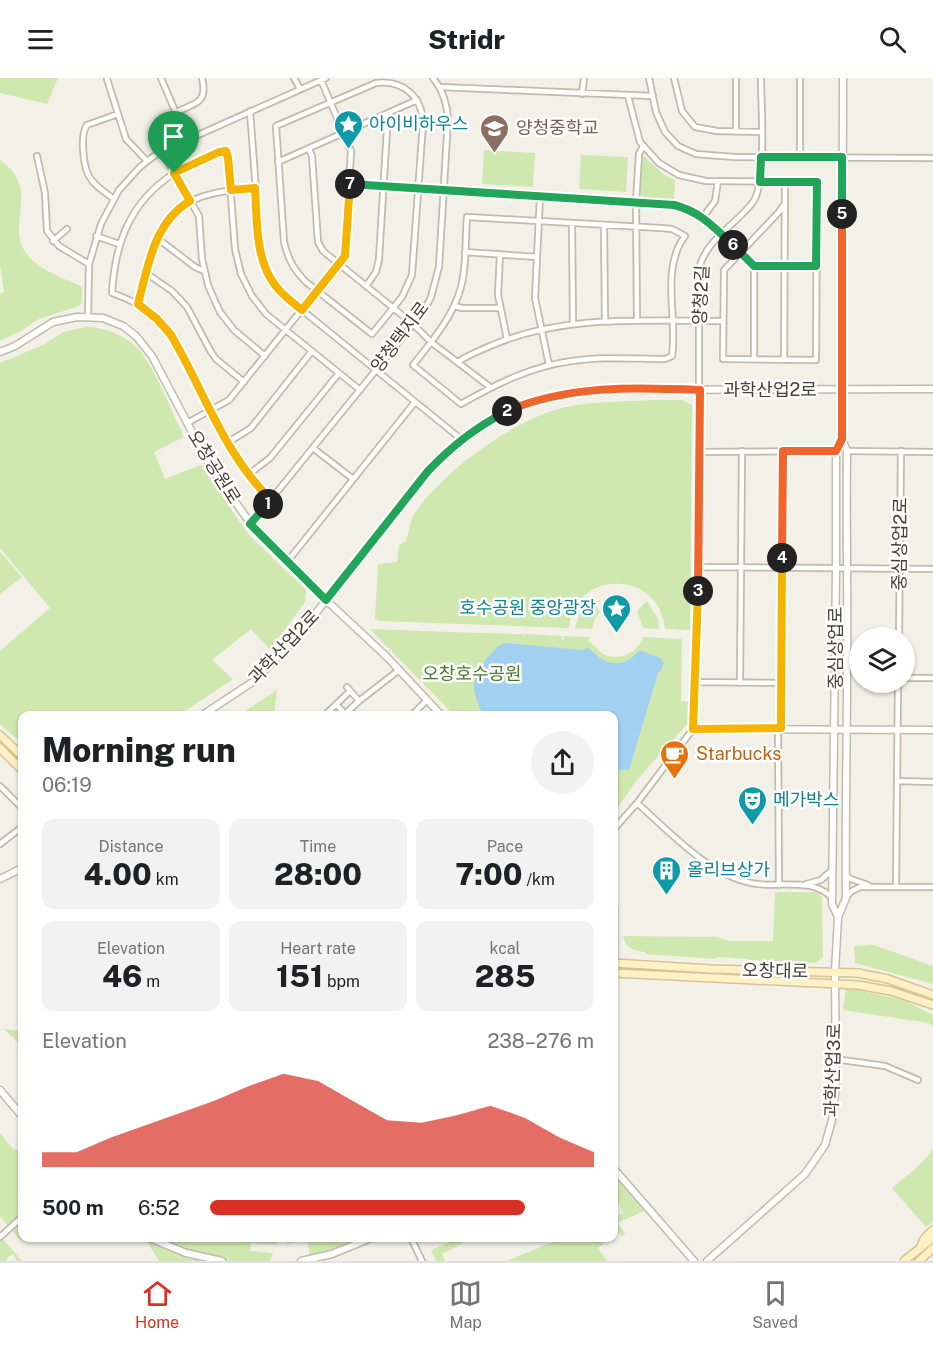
<!DOCTYPE html>
<html lang="en">
<head>
<meta charset="utf-8">
<style>
	body { margin:0; font-family:"Public Sans","Noto Sans KR",sans-serif; background:#f2f2f2; color:#202124; height:100vh; display:flex; flex-direction:column; font-size:22px; white-space:nowrap }
	* { box-sizing:border-box; margin:0 }
	p { font-size:20px; color:#757577 }
	.icon { flex:none; width:33px; height:33px; fill:none; stroke:currentColor; stroke-width:2; stroke-linecap:round; stroke-linejoin:round }
	.map { position:relative; flex:1; overflow:hidden }
	.sheet { position:absolute; left:18px; top:633px; width:600px; height:531px; display:flex; flex-direction:column; background:#fff; border-radius:12px; box-shadow:0 2px 4px #0004 }
	.sheet>* { flex:none }
	.fabs { position:absolute; left:849px; top:549px; display:grid; gap:12px }
	.fabs a { display:grid; place-items:center; width:66px; height:66px; border-radius:50%; background:#fff; box-shadow:0 2px 4px #0004; font-size:30px }
	.pin { position:absolute; display:grid; place-items:center; width:51px; height:51px; color:#fff; margin:-62px -26px; border-radius:50% 50% 50% 0; rotate:-45deg; box-shadow:0 0 6px #0007 }
	.pin .icon { rotate:45deg }
	.km { position:absolute; width:30px; height:30px; margin:-15px; border-radius:50%; background:#222; color:#fff; font-size:16px; line-height:30px; text-align:center }
	.round { display:grid; place-items:center; flex:none; width:63px; height:63px; border-radius:32px; background:#f2f2f2 }
	.overview { display:flex; align-items:center; justify-content:space-between; height:102px; padding:0 24px }
	h1 { font-size:33px; font-weight:800; line-height:45px }
	.metrics { display:grid; grid-template-columns:repeat(3,1fr); gap:9px; height:102px; padding:6px 24px }
	.metrics div { display:grid; align-content:center; border-radius:12px; background:#f2f2f2; text-align:center }
	.metrics b { font-size:30px; font-weight:800 }
	.metrics small { font-size:16px; font-weight:400 }
	.metrics p { font-size:16px }
	.chart { height:168px; padding:12px 24px }
	.chart p { display:flex; justify-content:space-between }
	.chart svg { width:100%; height:108px; margin-top:6px; fill:#d93025; opacity:.7 }
	ul { padding:0 24px; list-style:none; font-size:20px }
	li { display:grid; grid-template-columns:96px 72px 1fr; align-items:center; height:45px }
	li i { height:15px; border-radius:8px; background:#d93025 }
	header { display:flex; justify-content:space-between; align-items:center; height:78px; padding:0 24px; background:#fff; font-size:27px; font-weight:800 }
	.tabs { display:flex; justify-content:space-around; align-items:center; height:84px; border-top:2px solid #e0e0e0; background:#fff; font-size:16px; color:#757577 }
	.tabs a { display:grid; justify-items:center; gap:3px }
	.tabs .selected { color:#d93025 }
	.map>svg:first-child { display:block }
	.green { fill:#cee8af }
	.water { fill:#a2d0f1 }
	.lines { fill:none; stroke-linecap:round; stroke-linejoin:round }
	.minor-casing { stroke:#c2bbac; stroke-width:8 }
	.tertiary-casing { stroke:#c2bbac; stroke-width:9 }
	.secondary-casing { stroke:#d4c496; stroke-width:10 }
	.minor { stroke:#fff; stroke-width:4.5 }
	.tertiary { stroke:#fff; stroke-width:6 }
	.secondary { stroke:#fff1c5; stroke-width:7 }
	.split-1-casing { stroke:#fff; stroke-width:12 }
	.split-2-casing { stroke:#fff; stroke-width:12 }
	.split-3-casing { stroke:#fff; stroke-width:12 }
	.split-4-casing { stroke:#fff; stroke-width:12 }
	.split-5-casing { stroke:#fff; stroke-width:12 }
	.split-6-casing { stroke:#fff; stroke-width:12 }
	.split-7-casing { stroke:#fff; stroke-width:12 }
	.split-8-casing { stroke:#fff; stroke-width:12 }
	.split-1 { stroke:#f5b400; stroke-width:8 }
	.split-2 { stroke:#22a559; stroke-width:8 }
	.split-3 { stroke:#f0652b; stroke-width:8 }
	.split-4 { stroke:#f5b400; stroke-width:8 }
	.split-5 { stroke:#f0652b; stroke-width:8 }
	.split-6 { stroke:#22a559; stroke-width:8 }
	.split-7 { stroke:#22a559; stroke-width:8 }
	.split-8 { stroke:#f5b400; stroke-width:8 }
	.labels { text-anchor:middle; stroke-width:5; stroke-linejoin:round; paint-order:stroke }
	.culture-label { font-size:18px; fill:#0d838f; stroke:#fff; text-anchor:start }
	.education-label { font-size:18px; fill:#785e54; stroke:#fff; text-anchor:start }
	.street-label { font-size:18px; fill:#474036; stroke:#fff }
	.park-label { font-size:18px; fill:#467928; stroke:#fff }
	.food-label { font-size:18px; fill:#c56008; stroke:#fff; text-anchor:start }
</style>
</head>
<body>
<header><svg class="icon" aria-label="menu" viewBox="0 0 24 24"><path d="M4 6h16M4 12h16M4 18h16"/></svg>Stridr<svg class="icon" aria-label="search" viewBox="0 0 24 24"><circle cx="10" cy="10" r="6"/><path d="M15 15l6 6"/></svg></header>
<div class="map">
<svg width="933" height="1183" viewBox="0 0 933 1183">
	<rect width="100%" height="100%" fill="#f3f0e7"/>
	<path class="green" d="M0 0H58L47 26 0 15Z
		M484 72 535 75 533 109 482 106Z
		M581 77 628 79 626 114 579 111Z
		M645 79 663 96 675 102 674 123 644 120 639 116 640 81Z
		M0 82C41 111 7 143 24 172 35 191 64 200 82 209V224L79 228 39 241 21 253 0 263V215L4 214 0 187Z
		M87 249C104 249 125 257 138 271 154 288 173 336 184 359L154 374 165 401 201 387 248 456 306 512 305 524 270 572 251 551 212 582 233 601 179 637 22 638V666L0 646V573L50 530 0 470V285L45 266 63 254Z
		M654 322H682L692 327 690 552 665 551C659 490 574 492 569 550L379 543 375 541 378 486 397 484 399 467 406 463C409 454 410 441 416 433 446 391 516 340 566 329 594 323 625 324 654 322Z
		M0 474 22 499 0 516Z
		M591 521 600 534 595 540 592 551 575 550 581 531Z
		M647 523 658 541 659 551 643 550 637 533Z
		M370 551C421 553 474 555 524 556V559L526 556 562 558V564L564 558 589 559 588 564C595 566 597 572 603 576 619 584 638 575 643 559L682 561 681 623 690 624 688 645 636 703 614 735V638L454 637Z
		M277 612 274 637H239Z
		M775 814H818L822 819 823 879 815 885 749 882 748 881 716 879 715 881 646 876 645 874C634 873 625 870 623 858L716 859 729 863H773Z
		M874 867 933 888V906L855 885 854 868Z
		M846 909 906 923 933 937V948L929 945 843 932Z
		M4 951 22 953V968Z
		M0 1055 13 1071 20 1072 22 1069 23 1160 20 1162 0 1138Z
		M933 1071V1144L926 1149 892 1110 922 1085Z
		M614 1091 648 1131 617 1145 625 1155 622 1159 618 1154 614 1158V1139L623 1135 619 1126 614 1127Z
		M145 1160H150L159 1164 161 1160H238L272 1163 273 1160H279L276 1167 251 1165 250 1173 273 1175 270 1183H222L199 1179V1183H159Z
		M287 1160H371L311 1181 307 1162 287 1166Z
		M459 1160 462 1166 442 1176 445 1183H436L431 1172Z
		M562 1160H611L598 1170 607 1183H507Z
		M3 1161 22 1183H17L13 1176 7 1180V1183H0V1163Z"/>
	<path class="water" d="M505 565 581 572 589 570C605 588 622 592 640 572L660 580 664 585 661 593 658 595 629 692H617L614 689V638L483 637C479 628 473 616 474 606 475 595 494 567 505 565Z"/>
	<g class="lines">
		<defs>
			<path id="minor" d="M161 0 187 61
				M294 0 300 11
				M649 0 656 34 665 54 678 68 696 76 734 79 933 80
				M674 0 682 33 695 49 717 53 761 54
				M736 0V53
				M107 1 126 61 147 83
				M376 5C403 2 422 18 423 45L412 197 402 219 372 256 306 204C294 192 288 181 284 164L276 48Z
				M440 9 653 18
				M582 16 584 0
				M628 18 640 64 659 85 679 97 706 103 817 104 816 282 723 281 724 192 779 134 785 125
				M250 33 260 166C264 188 271 204 286 219L461 361
				M176 34C196 25 208 25 202 0
				M309 71 312 78 318 164 323 173 413 246 431 264 490 309
				M162 74 199 138 202 181 208 207 214 221 220 234 234 252 265 278
				M37 78 45 115 47 153 59 168 89 186
				M800 79V0
				M278 84 417 22
				M349 106 674 127C708 135 730 164 754 188
				M540 119 535 220 549 287
				M114 121C106 115 94 108 89 98 83 88 80 56 87 47L118 36
				M467 139 661 150 672 151 685 158C660 191 678 240 672 278L665 281C634 281 603 278 572 283 532 288 496 306 461 326L413 287C432 263 453 239 461 209 467 187 465 161 467 139Z
				M703 139 715 123 718 103
				M572 145 573 245
				M604 147 605 242
				M96 158 119 166
				M157 160 195 189 204 193
				M53 163 67 151
				M465 174 537 179
				M500 176 498 217 507 261
				M146 195 172 213 187 229 211 274 216 281 244 304
				M366 208 376 194 379 181 388 35
				M138 226C161 144 161 116 255 110
				M454 228 462 230H500
				M88 239 89 186 101 146 119 112 140 89 154 78 180 65 326 0
				M637 242 636 124 639 76 643 68
				M754 281V188H816
				M784 281 785 104
				M458 284C468 277 479 273 490 268 565 236 644 243 723 243
				M187 345 229 322 345 178 351 73 321 2
				M227 365 251 350 312 273
				M313 370 353 401
				M847 373 933 374
				M698 374 836 373
				M248 397 270 380 339 295
				M271 422C237 388 216 345 195 302 185 283 177 262 162 246 148 230 131 222 112 215 115 165 130 124 173 96 187 87 204 81 219 74L226 73 228 79 235 171 241 196 252 218 266 236 360 312
				M251 446 393 271 425 231 431 219 439 189 448 41C447 25 443 12 433 0
				M287 484 415 324
				M699 489 933 491
				M899 560 901 373
				M904 600H933
				M695 604 781 605
				M740 605 742 373
				M347 609 359 623 399 592
				M336 626 345 636 359 623
				M324 638 350 613
				M411 638 427 622
				M778 650 779 807
				M781 650 783 373
				M897 703 933 704
				M0 708 22 730
				M637 725C670 754 711 800 757 806 781 809 813 800 831 819
				M614 751 637 725 693 651 699 489V191C705 162 737 146 753 124 767 105 761 26 761 0
				M0 766 22 749
				M846 797 851 801 868 807
				M806 806 821 802 833 791
				M896 808 898 604
				M846 819 852 813 860 809H933
				M835 981 885 988 918 1002
				M0 1159 22 1139
				M411 1160 422 1183"/>
			<path id="tertiary" d="M0 274 15 268 53 244 77 239 103 240 123 248 136 258 152 278 211 390 251 446 326 522 386 578 442 638
				M842 361 836 373V490L832 826 838 839 846 820C845 745 847 671 847 596 848 522 846 448 847 373L842 361 843 0
				M201 638 254 603 297 559 428 393C473 345 517 322 582 312L933 311
				M693 651 933 652
				M0 801 22 790
				M614 829V881
				M0 1012 22 1038
				M614 1091 694 1183
				M150 1160 186 1175 222 1183
				M301 1183 332 1176 371 1160
				M707 1183 805 1096 825 1067 832 1042 836 1006 835 894 838 839"/>
			<path id="secondary" d="M0 657 22 678
				M0 670 22 692
				M614 885 711 891 858 895 888 901 933 917
				M614 895 858 907 891 913 933 927
				M921 1168 924 1161 933 1152
				M904 1183 933 1160
				M919 1183 933 1170"/>
		</defs>
		<use href="#minor" class="minor-casing"/>
		<use href="#tertiary" class="tertiary-casing"/>
		<use href="#secondary" class="secondary-casing"/>
		<use href="#minor" class="minor"/>
		<use href="#tertiary" class="tertiary"/>
		<use href="#secondary" class="secondary"/>
	</g>
	<g class="lines">
		<defs>
			<path id="split-1" d="M174 95 190 123C154 144 148 188 138 226L157 241 171 257C204 313 224 376 271 422L268 426"/>
			<path id="split-2" d="M268 426 250 446 326 522 428 393C453 367 475 350 507 333"/>
			<path id="split-3" d="M507 333C569 307 634 309 700 312L698 513"/>
			<path id="split-4" d="M698 513 693 651 781 650 782 480"/>
			<path id="split-5" d="M782 480 783 373H836L842 361V136"/>
			<path id="split-6" d="M733 167 754 188H816L817 104H760L761 79H842V136"/>
			<path id="split-7" d="M350 106 674 127C699 133 714 149 733 167"/>
			<path id="split-8" d="M174 95 219 74 226 73 228 80 231 112 255 110C257 141 255 181 275 207 282 217 292 224 302 232L345 178 350 106"/>
		</defs>
		<use href="#split-1" class="split-1-casing"/>
		<use href="#split-2" class="split-2-casing"/>
		<use href="#split-3" class="split-3-casing"/>
		<use href="#split-4" class="split-4-casing"/>
		<use href="#split-5" class="split-5-casing"/>
		<use href="#split-6" class="split-6-casing"/>
		<use href="#split-7" class="split-7-casing"/>
		<use href="#split-8" class="split-8-casing"/>
		<use href="#split-1" class="split-1"/>
		<use href="#split-2" class="split-2"/>
		<use href="#split-3" class="split-3"/>
		<use href="#split-4" class="split-4"/>
		<use href="#split-5" class="split-5"/>
		<use href="#split-6" class="split-6"/>
		<use href="#split-7" class="split-7"/>
		<use href="#split-8" class="split-8"/>
	</g>
	<defs>
		<symbol id="sight-pin" viewBox="-11 -11 22 30"><path d="M0 17L-7.5 6A9.5 9.5 0 1 1 7.5 6Z" fill="#0f9aa8" stroke="#fff"/><path d="M0-6L1.8-2.2L6-1.7L2.9 1.2L3.7 5.4L0 3.3L-3.7 5.4L-2.9 1.2L-6-1.7L-1.8-2.2Z" fill="#fff"/></symbol>
		<symbol id="school-pin" viewBox="-11 -11 22 30"><path d="M0 17L-7.5 6A9.5 9.5 0 1 1 7.5 6Z" fill="#8d6e63" stroke="#fff"/><path d="M0-5L7-2L0 1L-7-2ZM-4 1L0 2.5L4 1V4Q0 6-4 4Z" fill="#fff"/></symbol>
		<symbol id="cafe-pin" viewBox="-11 -11 22 30"><path d="M0 17L-7.5 6A9.5 9.5 0 1 1 7.5 6Z" fill="#e8710a" stroke="#fff"/><path d="M-5.5-4.5H6V0H3Q3 3.5 0 3.5H-2.5Q-5.5 3.5-5.5 0ZM3-3.2v2h1.7v-2ZM-6 4.5H4V6H-6Z" fill="#fff"/></symbol>
		<symbol id="theatre-pin" viewBox="-11 -11 22 30"><path d="M0 17L-7.5 6A9.5 9.5 0 1 1 7.5 6Z" fill="#0f9aa8" stroke="#fff"/><path d="M-5-5.5Q0-4 5-5.5V0Q5 5 0 6Q-5 5-5 0ZM-3.3-2.5H-1v1.5H-3.3ZM1-2.5H3.3v1.5H1ZM-2.8 1Q0 5.5 2.8 1Z" fill="#fff"/></symbol>
		<symbol id="building-pin" viewBox="-11 -11 22 30"><path d="M0 17L-7.5 6A9.5 9.5 0 1 1 7.5 6Z" fill="#0f9aa8" stroke="#fff"/><path d="M-4-6H4V6H1V3H-1V6H-4ZM-2.5-4.3h1.7v1.8h-1.7ZM.8-4.3h1.7v1.8H.8ZM-2.5-1h1.7V.8h-1.7ZM.8-1h1.7V.8H.8Z" fill="#fff"/></symbol>
	</defs>
	<g fill-rule="evenodd">
		<use href="#sight-pin" x="332" y="30" width="33" height="45"/>
		<use href="#school-pin" x="478" y="34" width="33" height="45"/>
		<use href="#sight-pin" x="600" y="514" width="33" height="45"/>
		<use href="#cafe-pin" x="658" y="660" width="33" height="45"/>
		<use href="#theatre-pin" x="736" y="706" width="33" height="45"/>
		<use href="#building-pin" x="650" y="776" width="33" height="45"/>
	</g>
	<g class="labels">
		<g class="culture-label">
			<text x="369" y="52">아이비하우스</text>
			<text x="596" y="536" text-anchor="end">호수공원 중앙광장</text>
			<text x="773" y="728">메가박스</text>
			<text x="687" y="798">올리브상가</text>
		</g>
		<g class="education-label">
			<text x="516" y="56">양청중학교</text>
		</g>
		<g class="street-label">
			<text transform="translate(701 217) rotate(-87)" y="6">양청2길</text>
			<text transform="translate(400 259) rotate(-53)" y="6">양청택지로</text>
			<text x="770" y="318">과학산업2로</text>
			<text transform="translate(214 389) rotate(58)" y="6">오창공원로</text>
			<text transform="translate(900 466) rotate(-89)" y="6">중심상업2로</text>
			<text transform="translate(284 569) rotate(-47)" y="6">과학산업2로</text>
			<text transform="translate(836 570) rotate(-90)" y="6">중심상업로</text>
			<text transform="translate(775 893) rotate(1)" y="6">오창대로</text>
			<text transform="translate(833 992) rotate(-88)" y="6">과학산업3로</text>
		</g>
		<g class="park-label">
			<text x="472" y="602">오창호수공원</text>
		</g>
		<g class="food-label">
			<text x="696" y="682">Starbucks</text>
		</g>
	</g>
</svg>
<div class="fabs">
<a><svg class="icon" aria-label="layers" viewBox="0 0 24 24"><path d="M12 4l9 5-9 5-9-5zM3 14l9 5 9-5"/></svg></a>
</div>
<div class="pin" style="left:174px;top:95px;background:#1e9e55"><svg class="icon" aria-label="arrive" viewBox="0 0 24 24"><path d="M6 21V4h12l-3 4 3 4H6"/></svg></div>
<b class="km" style="left:268px;top:426px">1</b>
<b class="km" style="left:507px;top:333px">2</b>
<b class="km" style="left:698px;top:513px">3</b>
<b class="km" style="left:782px;top:480px">4</b>
<b class="km" style="left:842px;top:136px">5</b>
<b class="km" style="left:733px;top:167px">6</b>
<b class="km" style="left:350px;top:106px">7</b>
<section class="sheet">
<div class="overview"><div><h1>Morning run</h1><p>06:19</p></div><a class="round"><svg class="icon" aria-label="share" viewBox="0 0 24 24"><path d="M12 15V3M7 8l5-5 5 5M5 13v7h14v-7"/></svg></a></div>
<div class="metrics">
<div><p>Distance</p><b>4.00<small> km</small></b></div>
<div><p>Time</p><b>28:00</b></div>
<div><p>Pace</p><b>7:00<small> /km</small></b></div>
</div>
<div class="metrics">
<div><p>Elevation</p><b>46<small> m</small></b></div>
<div><p>Heart rate</p><b>151<small> bpm</small></b></div>
<div><p>kcal</p><b>285</b></div>
</div>
<div class="chart"><p><span>Elevation</span>238–276 m</p>
<svg viewBox="0 0 160 44" preserveAspectRatio="none"><path d="M0 44V38L10 38L20 32L30 27L40 22L50 17L60 11L70 6L80 9L90 17L100 25L110 26L120 23L130 19L140 24L150 32L160 38V44z"/></svg>
</div>
<ul>
<li><b>500 m</b>6:52<i style="width:82%"></i></li>
</ul>
</section>
</div>
<nav class="tabs">
<a class="selected"><svg class="icon" aria-label="home" viewBox="0 0 24 24"><path d="M3 11l9-7 9 7M6 9v11h12V9"/></svg>Home</a>
<a><svg class="icon" aria-label="map" viewBox="0 0 24 24"><path d="M3 6l6-2 6 2 6-2v14l-6 2-6-2-6 2zM9 4v14M15 6v14"/></svg>Map</a>
<a><svg class="icon" aria-label="saved" viewBox="0 0 24 24"><path d="M7 4h10v16l-5-4-5 4z"/></svg>Saved</a>
</nav>
</body>
</html>
